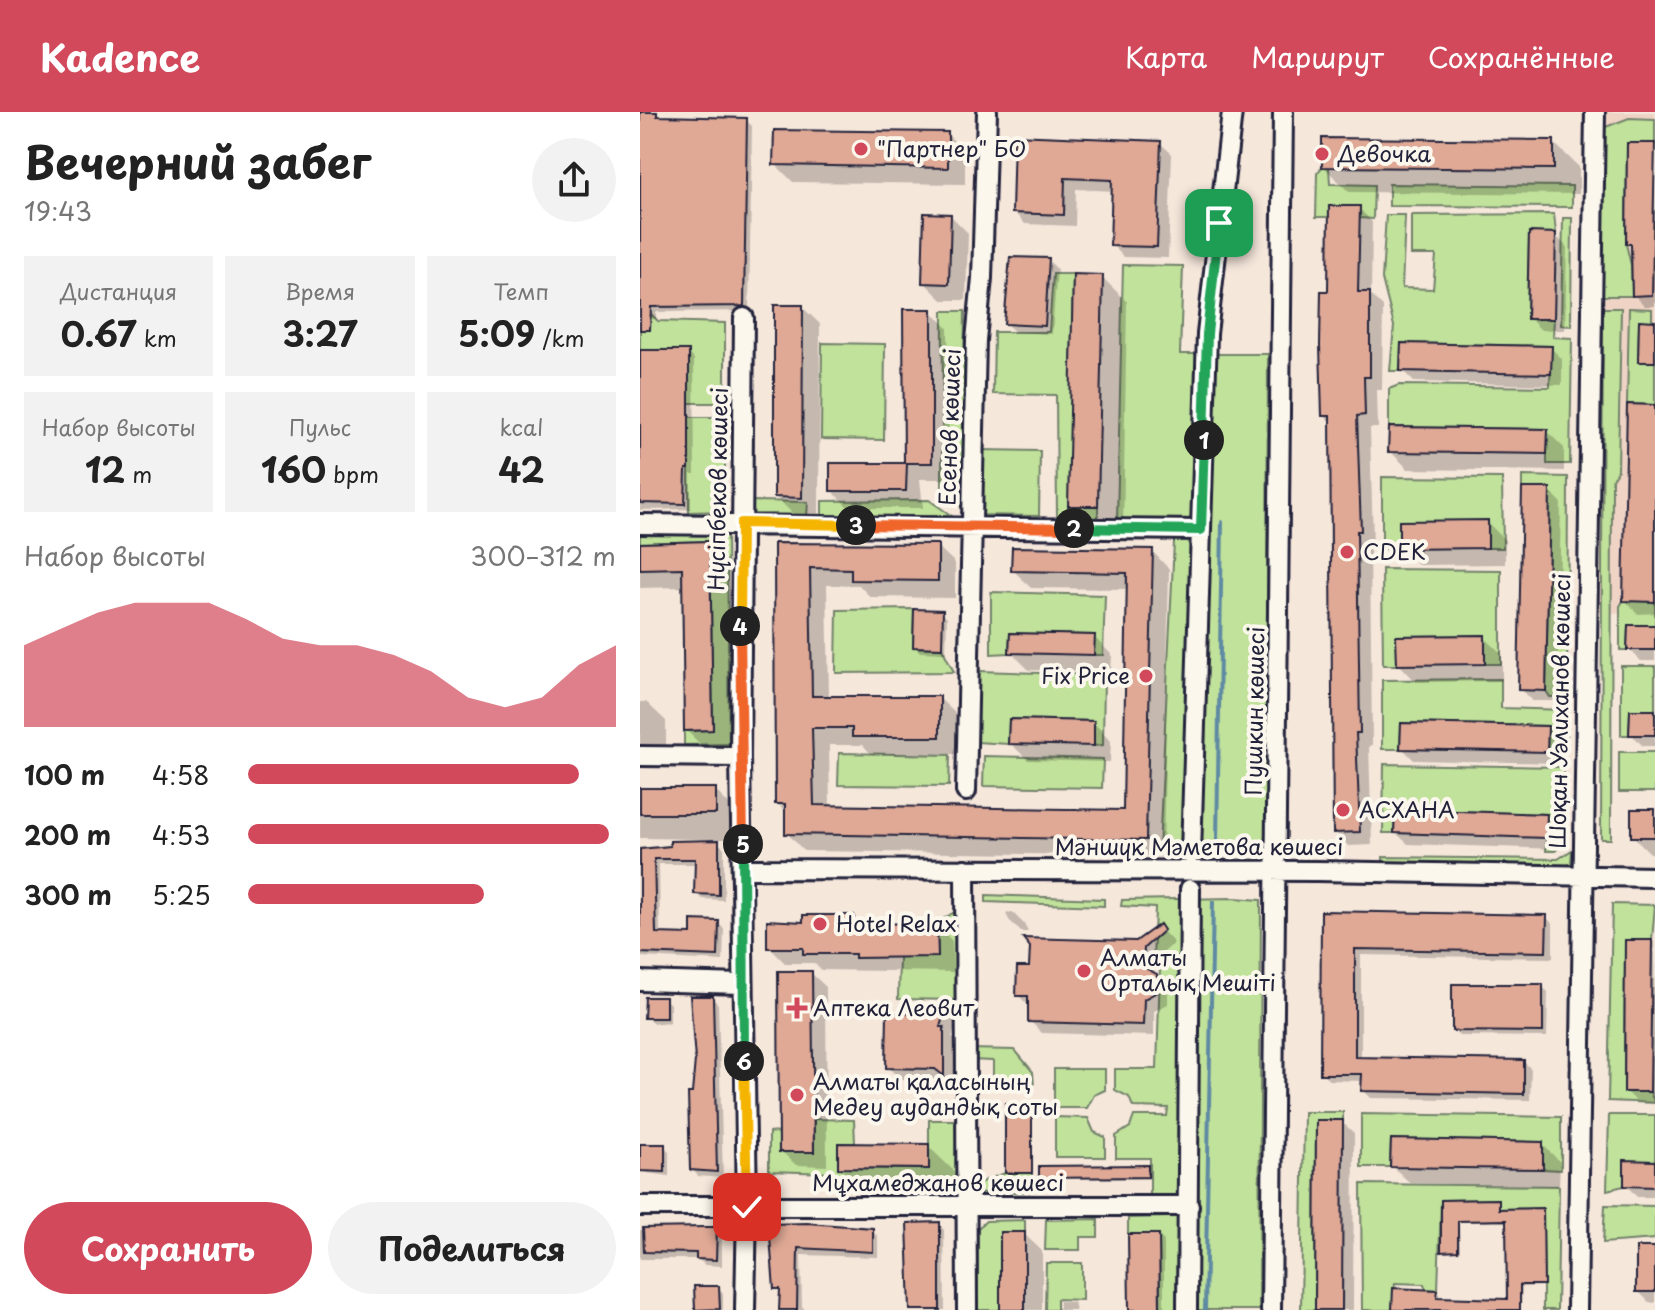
<!DOCTYPE html>
<html lang="ru">
<head>
<meta charset="utf-8">
<style>
	body { margin:0; font-family:"Playpen Sans",sans-serif; background:#f2f2f2; color:#222; height:100vh; display:flex; flex-direction:column; font-size:30px; white-space:nowrap }
	* { box-sizing:border-box; margin:0 }
	p { font-size:26px; color:#767676 }
	.icon { flex:none; width:44px; height:44px; fill:none; stroke:currentColor; stroke-width:2; stroke-linecap:round; stroke-linejoin:round }
	.map { position:relative; flex:1; overflow:hidden }
	.panel { display:flex; flex-direction:column; background:#fff; width:640px }
	.panel>* { flex:none }
	.pin { position:absolute; display:grid; place-items:center; width:68px; height:68px; color:#fff; margin:-34px; border-radius:16px; box-shadow:0 4px 12px #0006 }
	.km { position:absolute; width:40px; height:40px; margin:-20px; border-radius:50%; background:#222; color:#fff; font-size:22px; line-height:40px; text-align:center }
	.round { display:grid; place-items:center; flex:none; width:84px; height:84px; border-radius:42px; background:#f2f2f2 }
	.head { display:flex; align-items:center; justify-content:space-between; height:136px; padding:0 24px }
	h1 { font-size:44px; font-weight:700; line-height:60px }
	.metrics { display:grid; grid-template-columns:repeat(3,1fr); gap:12px; height:136px; padding:8px 24px }
	.metrics div { display:grid; align-content:center; border-radius:0px; background:#f2f2f2; text-align:center }
	.metrics b { font-size:34px; font-weight:700 }
	.metrics small { font-size:22px; font-weight:400 }
	.metrics p { font-size:22px }
	.chart { height:224px; padding:16px 24px }
	.chart p { display:flex; justify-content:space-between }
	.chart svg { width:100%; height:144px; margin-top:8px; fill:#d1495b; opacity:.7 }
	.primary-button { display:flex; gap:16px; margin-top:auto; padding:16px 24px }
	.primary-button a { flex:1; height:92px; border-radius:48px; background:#d1495b; color:#fff; font-size:32px; font-weight:700; line-height:92px; text-align:center }
	.primary-button a+a { background:#f2f2f2; color:#222 }
	ul { padding:0 24px; list-style:none; font-size:26px }
	li { display:grid; grid-template-columns:128px 96px 1fr; align-items:center; height:60px }
	li i { height:20px; border-radius:10px; background:#d1495b }
	header { display:flex; align-items:center; gap:48px; box-sizing:border-box; height:112px; padding:0 40px; background:#d1495b; color:#fff }
	header strong { font-size:38px }
	nav { display:flex; gap:44px; margin-inline-start:auto; font-size:28px }
	main { display:flex; flex:1; min-height:0 }
	.map>svg:first-child { display:block }
	.built { fill:#efd4c6 }
	.green { fill:#c1e29b; stroke:#72826b; stroke-width:2 }
	.shadow { fill:#0003 }
	.lines { fill:none; stroke-linecap:round; stroke-linejoin:round }
	.stream { stroke:#5f8aa3; stroke-width:4 }
	.building { fill:#e0a996; stroke:#22223b; stroke-width:2 }
	.minor-casing { stroke:#22223b; stroke-width:24 }
	.minor { stroke:#fbf7ec; stroke-width:18 }
	.split-1-casing { stroke:#fff; stroke-width:16 }
	.split-2-casing { stroke:#fff; stroke-width:16 }
	.split-3-casing { stroke:#fff; stroke-width:16 }
	.split-4-casing { stroke:#fff; stroke-width:16 }
	.split-5-casing { stroke:#fff; stroke-width:16 }
	.split-6-casing { stroke:#fff; stroke-width:16 }
	.split-7-casing { stroke:#fff; stroke-width:16 }
	.split-1 { stroke:#22a559; stroke-width:10 }
	.split-2 { stroke:#22a559; stroke-width:10 }
	.split-3 { stroke:#f0652b; stroke-width:10 }
	.split-4 { stroke:#f5b400; stroke-width:10 }
	.split-5 { stroke:#f0652b; stroke-width:10 }
	.split-6 { stroke:#22a559; stroke-width:10 }
	.split-7 { stroke:#f5b400; stroke-width:10 }
	.poi-dot { fill:#d1495b; stroke:#fbf7ec; stroke-width:3 }
	.labels { text-anchor:middle; stroke-width:8; stroke-linejoin:round; paint-order:stroke }
	.poi-label { font-size:22px; fill:#22223b; stroke:#fbf7ec; text-anchor:start }
	.street-label { font-size:22px; fill:#22223b; stroke:#fbf7ec }
</style>
</head>
<body>
<header>
<strong>Kadence</strong>
<nav><a>Карта</a><a>Маршрут</a><a>Сохранённые</a></nav>
</header>
<main>
<section class="panel">
<div class="head"><div><h1>Вечерний забег</h1><p>19:43</p></div><a class="round"><svg class="icon" aria-label="share" viewBox="0 0 24 24"><path d="M12 15V3M7 8l5-5 5 5M5 13v7h14v-7"/></svg></a></div>
<div class="metrics">
<div><p>Дистанция</p><b>0.67<small> km</small></b></div>
<div><p>Время</p><b>3:27</b></div>
<div><p>Темп</p><b>5:09<small> /km</small></b></div>
</div>
<div class="metrics">
<div><p>Набор высоты</p><b>12<small> m</small></b></div>
<div><p>Пульс</p><b>160<small> bpm</small></b></div>
<div><p>kcal</p><b>42</b></div>
</div>
<div class="chart"><p><span>Набор высоты</span>300–312 m</p>
<svg viewBox="0 0 160 44" preserveAspectRatio="none"><path d="M0 44V19L10 14L20 9L30 6L40 6L50 6L60 11L70 17L80 19L90 19L100 22L110 27L120 35L130 38L140 35L150 25L160 19V44z"/></svg>
</div>
<ul>
<li><b>100 m</b>4:58<i style="width:90%"></i></li>
<li><b>200 m</b>4:53<i style="width:98%"></i></li>
<li><b>300 m</b>5:25<i style="width:64%"></i></li>
</ul>
<div class="primary-button"><a>Сохранить</a><a>Поделиться</a></div>
</section>
<div class="map">
<svg width="1015" height="1198" viewBox="0 0 1015 1198">
	<rect width="100%" height="100%" fill="#f6e7db"/>
	<filter id="ink" filterUnits="userSpaceOnUse"><feTurbulence type="fractalNoise" baseFrequency=".0125" numOctaves="2"/><feDisplacementMap in="SourceGraphic" scale="16" xChannelSelector="R" yChannelSelector="G"/><feConvolveMatrix kernelMatrix="1 2 1 2 8 2 1 2 1" color-interpolation-filters="sRGB"/></filter>
	<g filter="url(#ink)">
		<path class="built" d="M962 0H1015V502L952 501Z"/>
		<path class="green" d="M989 6 1015 7V31H987L986 132 991 153 992 184H962L963 16Z
			M682 55H689L690 72 734 73 733 107 720 106 719 94H690L689 105H676L677 61Z
			M749 72 932 74V95L749 94Z
			M914 102 916 121H889L887 206 914 207 913 225 932 226 930 352H907V317L749 315V277L759 273 910 275 911 234 761 231 760 259H750L754 214 742 167 746 103H765L762 176 793 177 796 143H771V103Z
			M923 106H932L931 214 921 213Z
			M483 153 543 154 540 242H628L626 741 519 738 535 409 477 407Z
			M413 162H433L429 394H458V407L417 405 416 283 353 282 354 220H409Z
			M963 196H981L978 358 972 367 971 727H961Z
			M989 196 1012 197V209H999L998 249 1015 250V293L987 292Z
			M303 199H325L322 395 302 380Z
			M0 201 11 202 18 209 85 211V291H49L0 238Z
			M182 231 245 232 244 328 181 327Z
			M49 305H85V399L49 400Z
			M340 338 400 339 399 404 340 403Z
			M882 364 928 365 927 584 910 585 906 579 910 377 882 376Z
			M742 365 862 366 863 436H848V409L759 437H742Z
			M289 388 312 404 182 405V389Z
			M111 389 168 390 167 405 111 404Z
			M87 417 89 632 44 633V619L73 618 70 429 0 431V419Z
			M742 457 861 458V552H845L844 523 757 524V553H743Z
			M351 480 465 483 463 543H454V523L370 521 369 541 351 542Z
			M983 489H1015V513H988L987 538H980V494Z
			M274 497 273 535 302 536 314 560 196 561 197 498Z
			M981 554H1015V598H990L989 623H981Z
			M338 559 464 563 463 633 454 634V609L369 607 368 632 337 630Z
			M861 567V596L928 598 926 640H907L908 614 761 611 760 637H742V568Z
			M979 640H1015V680H979Z
			M199 641 310 643 309 674 198 673Z
			M344 644 463 647 462 676 343 674Z
			M744 652 924 655V731L915 739H906V702L755 697 754 721H743Z
			M932 738 931 751 923 756 743 753V745L918 747Z
			M346 783 464 787V794L346 790Z
			M594 786 621 788 619 1198H520L519 1122H488V1106L528 1105 529 1084H510V1046H476V1024L490 1015 494 1004H527L528 996 493 995 489 985 475 978V957H517L520 854 513 849 515 796 481 794 482 788Z
			M972 792 1015 793 1012 828H985L984 979 1010 980 1015 991 968 989Z
			M319 797V888L258 887 259 845H298L297 811Z
			M330 937 375 938 393 960 394 975 353 974V949L330 948Z
			M414 957H465V978L454 983 447 996H414Z
			M664 1000H703V1008H676L675 1198H661Z
			M721 1002 921 1005V1058L903 1057V1030L751 1027 750 1055H721Z
			M969 1003H1015V1049H984V1074L967 1078Z
			M415 1005 448 1006 454 1020 465 1025V1045H415Z
			M174 1007 214 1008 215 1031 198 1032V1056L289 1057V1008H317V1077L196 1076 191 1061 129 1059V1020L140 1021 174 1039Z
			M365 1061H392V1080L336 1081V1072Z
			M721 1072 919 1074 917 1198H903V1096L859 1097V1087L801 1088 798 1178 786 1177 784 1172 755 1171 752 1198H722Z
			M965 1093 1015 1094V1127L963 1131Z
			M458 1107V1125H440V1138H405L406 1108Z
			M385 1108V1120H360V1198H337L338 1116 346 1109Z
			M406 1151H442V1188L417 1187V1198H405Z"/>
		<path class="shadow" d="M0 0 16 1 22 6 106 8 112 14 109 199 16 200V207L0 206Z
			M307 22 325 40V72L153 70 135 52Z
			M376 25 520 31 532 42 528 146 484 145 472 133 474 79 436 77 435 114 385 112 374 100Z
			M913 30 939 55V82L709 80 684 55Z
			M989 33H1015V194H1005L994 183 993 137 988 131Z
			M719 96 732 110 731 183 743 195 742 278H737L738 316H730L733 432H730L732 633 729 634 732 733 708 734 695 720 692 311 684 304 690 181Z
			M311 104 328 121 326 188H302L284 170Z
			M915 123 927 135 925 218H901L889 206Z
			M408 148 417 157 412 222 375 220 366 212Z
			M462 165 487 190 483 419 456 418 430 393Z
			M162 195 180 212 179 402H153L136 385Z
			M291 199 308 216 309 367H280L283 396H209L192 379V353H268L266 350Z
			M911 236 922 247V273L774 270 762 258Z
			M0 240H48L54 247 55 362H51V397L0 398Z
			M1015 295V501L998 502 985 488Z
			M907 319 924 336V359L768 357 750 339Z
			M909 378 921 390 917 589H892L880 577Z
			M847 410 865 428V452L779 453 761 436Z
			M69 431 88 450 92 637H65L46 618 44 475 0 476V433Z
			M136 433 297 434 315 451V486L230 485 219 473H187L189 586H299L317 603V642H231L223 633H189L190 695 485 700 489 477 391 476 373 458 512 439 529 457 523 744 164 739 147 721V701L137 691Z
			M302 500 307 505 306 541 280 540 275 535Z
			M1015 515V549H1001L989 537Z
			M454 525 472 543 471 560 389 558 371 540Z
			M844 525 862 542V569L776 570 759 552Z
			M0 590H6L26 609V637H0Z
			M1015 600V634H1003L991 622Z
			M454 611 471 629 470 650 388 648 370 631Z
			M907 616 919 627 918 651 774 648 762 636Z
			M0 678H75L100 704V727H74L84 736V788L62 787 56 782 57 752H19L20 823 53 824 78 811 84 817 83 849 0 845V739L71 730V727L0 726Z
			M1015 699V741H1010L993 724Z
			M906 704 918 715 917 737 768 732 756 721Z
			M372 800 384 812 388 820H381L369 808 366 802Z
			M683 801 906 805 913 812V846L721 843V947L884 950 891 957 890 988 731 986 723 978V969L689 968 682 961Z
			M1014 803 1015 991 997 990 986 979 987 830H1014Z
			M213 805 221 814 297 813 312 829 313 860 181 858 174 851H145L129 835Z
			M519 815 534 831 515 848 514 863 528 876V892L514 899V924L402 921 390 909V895L378 883 391 857 496 831Z
			M171 861 186 875 187 1054 156 1053 141 1039Z
			M902 874 908 880 907 925 819 924 814 918Z
			M72 886 78 892 83 1066 58 1064 52 1057 54 983Z
			M25 887 30 892V911H12L6 905Z
			M306 897 317 908 312 925 315 929 314 973 309 968 260 967 248 955Z
			M391 993 393 1062H369L367 1060Z
			M702 1010 714 1021 713 1198H677Z
			M902 1032 920 1050 919 1074 770 1071 752 1054Z
			M0 1034H24L29 1039V1064L0 1060Z
			M288 1034 314 1059 313 1081H225L200 1056Z
			M1015 1051V1085H997L986 1073Z
			M507 1055 509 1067 401 1066Z
			M858 1089 861 1099 904 1100 905 1174 882 1175 881 1198H754L797 1180 799 1187 869 1189 868 1110H819L820 1140 803 1139V1090Z
			M299 1112 304 1118 305 1198H272Z
			M131 1114 232 1118 238 1125V1145L161 1143 162 1194 165 1198H142Z
			M76 1117 82 1124V1154L65 1153 58 1147H0V1118Z
			M384 1122 402 1139V1198H362Z
			M519 1124 524 1129V1198H491Z
			M1015 1137V1191L1009 1190 998 1179Z
			M56 1176H78L83 1181V1198H57Z
			M419 1189 434 1190 436 1198H419Z"/>
		<g class="lines">
			<path class="stream" d="M577 729 582 410
				M565 1198 573 790"/>
		</g>
		<path class="building" d="M0 0H17V4L107 6 104 194 11 195 10 218H0Z
			M134 18 308 20V56L133 53Z
			M374 23 521 29 517 135 470 134 472 68 425 66 424 103 372 101Z
			M682 26 914 28V57L682 55Z
			M987 31H1015L1012 183 992 184 991 132H986Z
			M689 94H720L718 180H730V265H724L725 303 717 304 721 419H717L720 621H716L720 720 693 721 690 304H682L680 233 681 179H688Z
			M284 101 311 102 309 172 282 171Z
			M889 120 916 121 914 207H887Z
			M370 145 409 146 405 214 364 212Z
			M433 162 463 163 458 394H428Z
			M134 193H163L162 386 134 385Z
			M263 197H292V351H264Z
			M999 208 1015 209V250H998Z
			M761 231 912 234 911 262 760 259Z
			M0 238H49V357H46L45 392 0 391Z
			M987 292 1015 293V490L983 489Z
			M749 315 908 317 907 342 748 340Z
			M190 351H267L266 379H190Z
			M882 376H910L906 579 878 578Z
			M848 408V436L759 437V409Z
			M70 429 73 618 44 619 42 456 0 457V431Z
			M134 431 298 432V469L211 468V457L170 456 172 584H300V625H212V616H172L174 693 483 698 487 461 371 459 372 435 513 437 506 728 145 722V692H135Z
			M274 497 303 498 302 536 273 535Z
			M988 513H1015V538H987Z
			M370 521 455 523 454 543 369 541Z
			M845 523V552L757 553 756 524Z
			M990 598H1015V623H989Z
			M369 607 454 609V634L368 632Z
			M761 611 908 614 907 640 760 637Z
			M0 676H76V702H0Z
			M755 697 907 702 906 726 754 721Z
			M991 697H1015V725H991Z
			M79 728V783L54 782 55 747H14L16 821 51 822V808L79 809 78 844 0 841V737L30 734V729Z
			M681 799 907 803 906 840 715 837V945L884 948V982L721 979 722 962H680Z
			M163 803H214V812L297 811 298 845 215 846V842H163V836H127V808L163 810Z
			M520 812 524 818 504 836 503 855 517 862V880L504 887 503 913 388 910V884H376L377 855H389L390 835 383 826 496 829Z
			M985 828H1012L1010 980H984Z
			M138 859H172L174 1040H139Z
			M812 872H903V920L812 919Z
			M50 884H73L77 1060 50 1058 48 981H52L55 948Z
			M5 885H26V906H4Z
			M306 895 300 915H304V964L295 957 246 956 247 901 295 902Z
			M365 991H392V1061H365Z
			M676 1008H703L702 1198H675Z
			M751 1027 903 1030V1057L750 1055Z
			M198 1031 289 1032V1057L198 1056Z
			M0 1032H25V1060L0 1059Z
			M984 1048 1015 1049V1075L984 1074Z
			M508 1053V1065L399 1066V1054Z
			M859 1087V1097L903 1096 904 1173H880V1198H752L753 1176 798 1178 797 1185 867 1187 866 1108 818 1109V1139L801 1140V1088Z
			M300 1110V1198H270L267 1111Z
			M167 1111 233 1116V1140L158 1136 157 1198H139L140 1177H134L129 1112Z
			M65 1115H77L76 1148 56 1147V1141L4 1140 3 1116Z
			M360 1120H385V1198H360Z
			M488 1122H519L520 1198H489Z
			M996 1135H1015V1180H996Z
			M54 1174H79L80 1197 55 1198Z"/>
		<g class="lines">
			<defs>
				<path id="minor" d="M104 206 100 645 107 1095 105 1198
					M0 412 561 418
					M0 644 100 645
					M326 679 336 228 342 166 347 0
					M551 742 567 222 592 0
					M103 757 677 759 1015 765
					M325 757 327 1198
					M0 869 102 872
					M0 1094H549
					M547 1198 550 777
					M631 1198 643 0
					M937 1198 955 0"/>
			</defs>
			<use href="#minor" class="minor-casing"/>
			<use href="#minor" class="minor"/>
		</g>
	</g>
	<g class="lines" filter="url(#ink)">
		<defs>
			<path id="split-1" d="M564 328 567 222 579 111"/>
			<path id="split-2" d="M434 416 561 418 564 328"/>
			<path id="split-3" d="M216 413 434 416"/>
			<path id="split-4" d="M100 514 101 411 216 413"/>
			<path id="split-5" d="M100 514 103 732"/>
			<path id="split-6" d="M103 732 104 949"/>
			<path id="split-7" d="M104 949 107 1095"/>
		</defs>
		<use href="#split-1" class="split-1-casing"/>
		<use href="#split-2" class="split-2-casing"/>
		<use href="#split-3" class="split-3-casing"/>
		<use href="#split-4" class="split-4-casing"/>
		<use href="#split-5" class="split-5-casing"/>
		<use href="#split-6" class="split-6-casing"/>
		<use href="#split-7" class="split-7-casing"/>
		<use href="#split-1" class="split-1"/>
		<use href="#split-2" class="split-2"/>
		<use href="#split-3" class="split-3"/>
		<use href="#split-4" class="split-4"/>
		<use href="#split-5" class="split-5"/>
		<use href="#split-6" class="split-6"/>
		<use href="#split-7" class="split-7"/>
	</g>
	<g class="poi-dot">
		<circle cx="221" cy="37" r="8"/>
		<circle cx="682" cy="42" r="8"/>
		<circle cx="707" cy="440" r="8"/>
		<circle cx="506" cy="564" r="8"/>
		<circle cx="703" cy="698" r="8"/>
		<circle cx="180" cy="812" r="8"/>
		<circle cx="444" cy="859" r="8"/>
		<path d="M153 884h8v8h8v8h-8v8h-8v-8h-8v-8h8z"/>
		<circle cx="157" cy="983" r="8"/>
	</g>
	<g class="labels">
		<g class="poi-label">
			<text x="237" y="45">"Партнер" БО</text>
			<text x="698" y="50">Девочка</text>
			<text x="723" y="448">CDEK</text>
			<text x="490" y="572" text-anchor="end">Fix Price</text>
			<text x="719" y="706">ACXAHA</text>
			<text x="196" y="820">Hotel Relax</text>
			<text x="460" y="854">Алматы<tspan x="460" dy="25">Орталық Мешіті</tspan></text>
			<text x="173" y="904">Аптека Леовит</text>
			<text x="173" y="978">Алматы қаласының<tspan x="173" dy="25">Медеу аудандық соты</tspan></text>
		</g>
		<g class="street-label">
			<text transform="translate(310 315) rotate(-88)" y="8">Есенов көшесі</text>
			<text transform="translate(78 377) rotate(-89)" y="8">Нүсіпбеков көшесі</text>
			<text transform="translate(615 599) rotate(-89)" y="8">Пушкин көшесі</text>
			<text transform="translate(920 599) rotate(-89)" y="8">Шоқан Уәлиханов көшесі</text>
			<text x="559" y="743">Мәншүк Мәметова көшесі</text>
			<text x="298" y="1079">Мұхамеджанов көшесі</text>
		</g>
	</g>
</svg>
<div class="pin" style="left:579px;top:111px;background:#1e9e55"><svg class="icon" aria-label="arrive" viewBox="0 0 24 24"><path d="M6 21V4h12l-3 4 3 4H6"/></svg></div>
<div class="pin" style="left:107px;top:1095px;background:#d93025"><svg class="icon" aria-label="check" viewBox="0 0 24 24"><path d="M5 12l5 5 9-10"/></svg></div>
<b class="km" style="left:564px;top:328px">1</b>
<b class="km" style="left:434px;top:416px">2</b>
<b class="km" style="left:216px;top:413px">3</b>
<b class="km" style="left:100px;top:514px">4</b>
<b class="km" style="left:103px;top:732px">5</b>
<b class="km" style="left:104px;top:949px">6</b>
</div>
</main>
</body>
</html>
